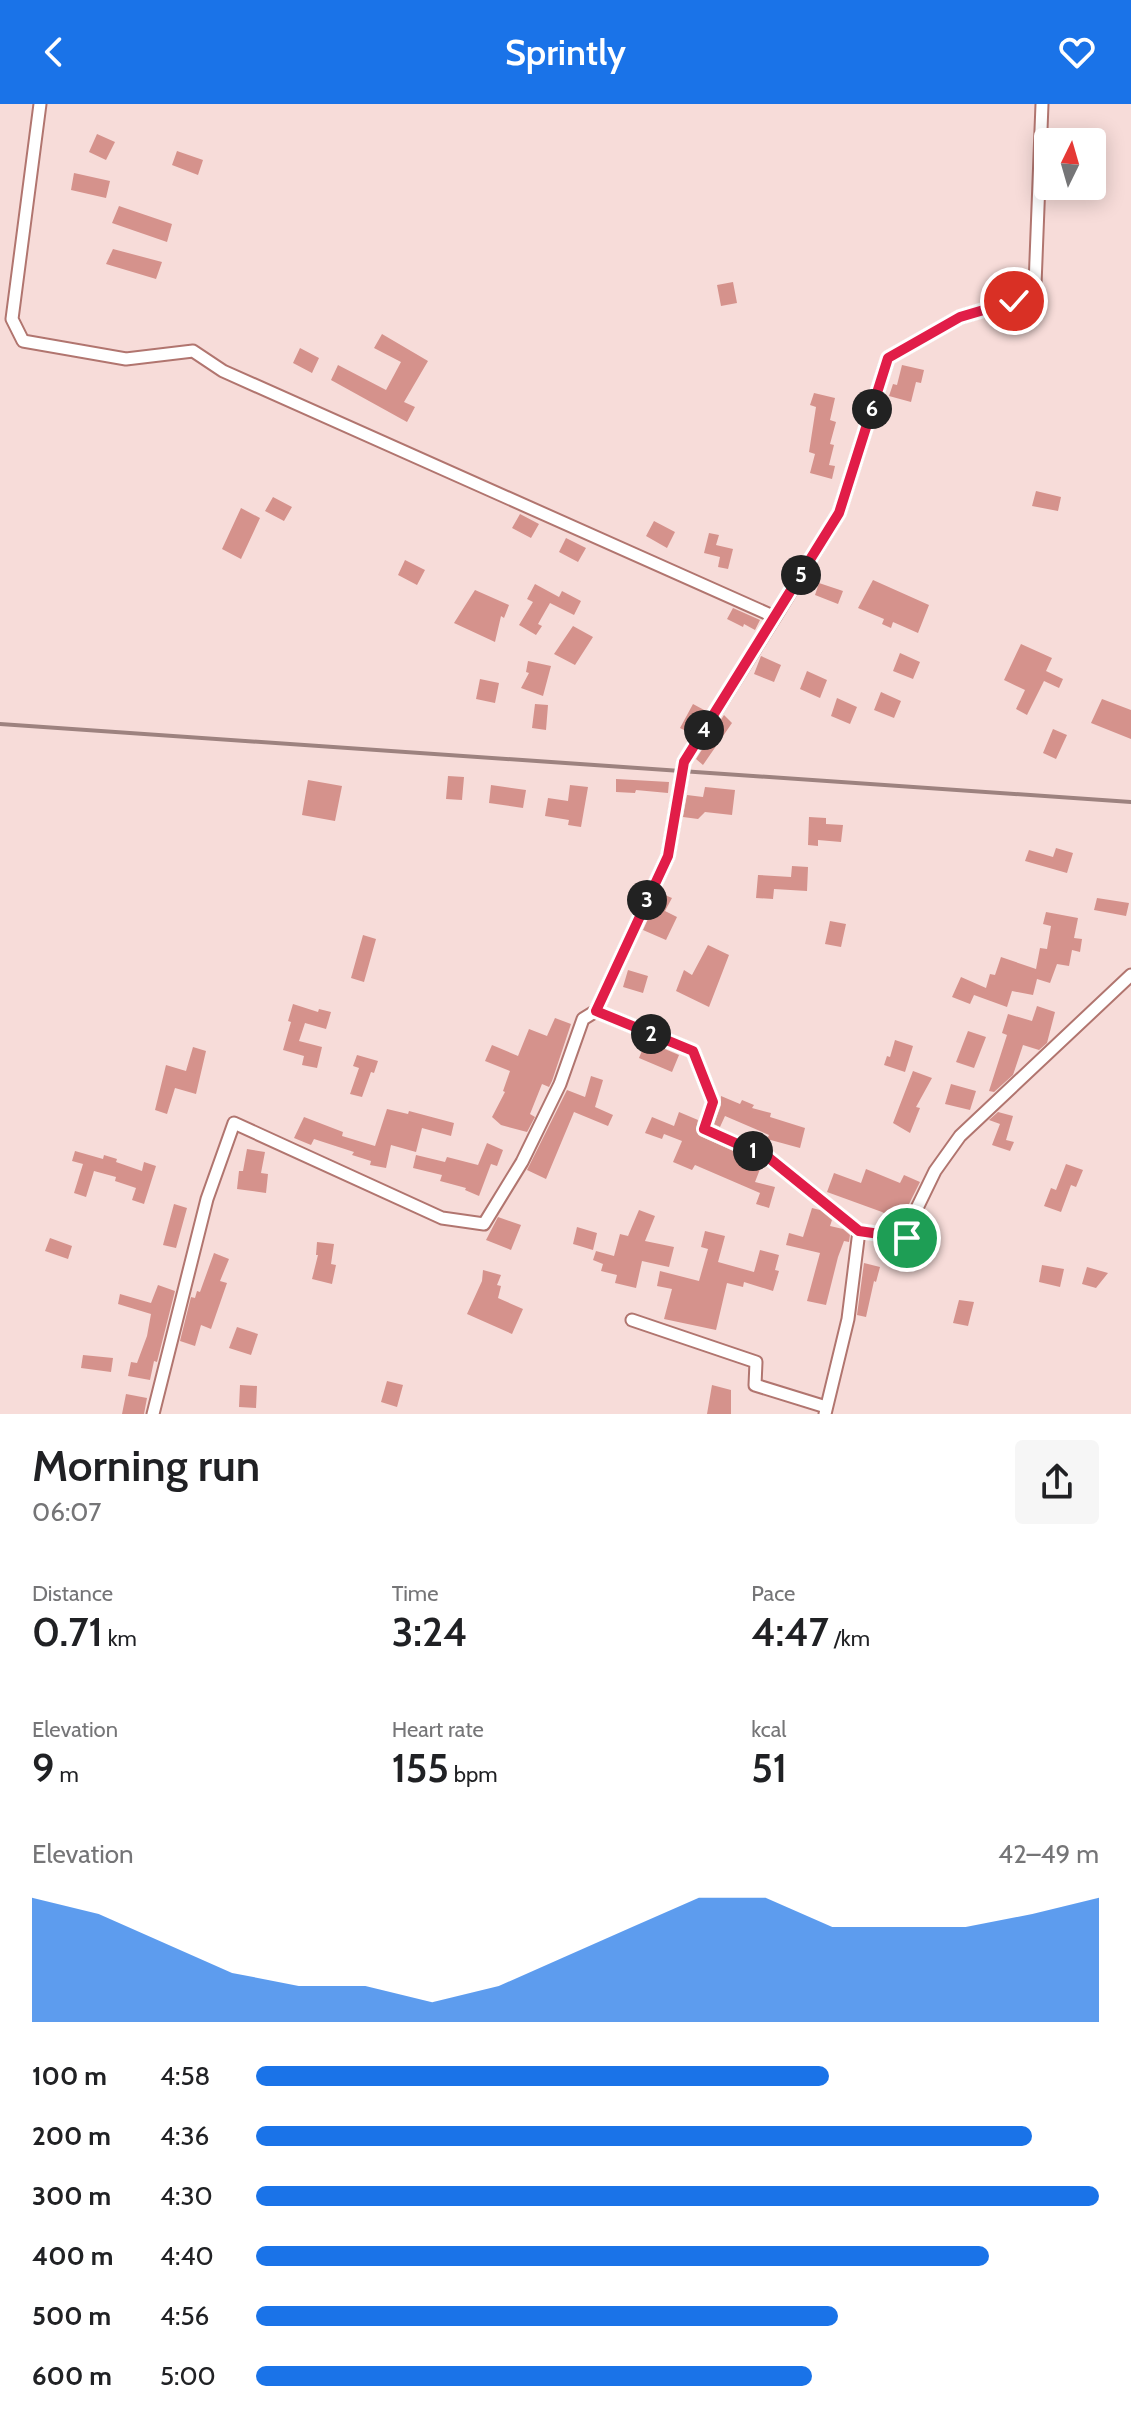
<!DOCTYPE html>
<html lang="en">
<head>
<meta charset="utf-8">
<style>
	body { margin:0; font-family:Cabin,sans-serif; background:#f6f6f6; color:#202124; height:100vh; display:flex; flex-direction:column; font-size:30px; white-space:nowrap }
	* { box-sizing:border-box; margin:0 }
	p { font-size:26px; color:#757577 }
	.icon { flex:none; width:44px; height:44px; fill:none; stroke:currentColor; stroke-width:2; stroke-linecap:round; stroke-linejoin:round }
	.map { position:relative; height:1310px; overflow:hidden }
	.side { display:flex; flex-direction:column; background:#fff; flex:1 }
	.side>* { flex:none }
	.needle { width:52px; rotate:5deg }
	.tools { position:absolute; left:1034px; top:24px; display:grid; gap:16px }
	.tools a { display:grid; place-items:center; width:72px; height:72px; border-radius:8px; background:#fff; box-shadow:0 4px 20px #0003; font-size:40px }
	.pin { position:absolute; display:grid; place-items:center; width:68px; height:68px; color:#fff; margin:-34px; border:4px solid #fff; border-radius:50%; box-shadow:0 2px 8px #0007 }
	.km { position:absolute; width:40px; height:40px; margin:-20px; border-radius:50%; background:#222; color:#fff; font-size:22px; line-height:40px; text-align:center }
	.round { display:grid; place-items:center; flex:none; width:84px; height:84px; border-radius:8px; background:#f6f6f6 }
	.summary { display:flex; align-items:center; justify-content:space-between; height:136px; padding:0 32px }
	h1 { font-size:44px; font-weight:600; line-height:60px }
	.metrics { display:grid; grid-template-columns:repeat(3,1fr); gap:12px; height:136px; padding:8px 32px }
	.metrics div { display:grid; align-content:center }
	.metrics b { font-size:40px; font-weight:600 }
	.metrics small { font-size:22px; font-weight:400 }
	.metrics p { font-size:22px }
	.chart { height:224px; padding:16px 32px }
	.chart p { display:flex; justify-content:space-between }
	.chart svg { width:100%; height:144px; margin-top:8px; fill:#1a73e8; opacity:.7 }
	ul { padding:0 32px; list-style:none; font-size:26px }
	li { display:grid; grid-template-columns:128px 96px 1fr; align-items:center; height:60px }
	li i { height:20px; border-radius:10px; background:#1a73e8 }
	header { display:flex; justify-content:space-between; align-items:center; height:104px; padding:0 32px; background:#1a73e8; color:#fff; font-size:36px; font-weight:600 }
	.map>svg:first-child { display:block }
	.building { fill:#d5928c }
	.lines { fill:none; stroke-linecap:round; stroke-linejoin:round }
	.minor-casing { stroke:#b1756f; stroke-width:15 }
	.minor { stroke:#fff; stroke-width:11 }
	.rail { stroke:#9d827f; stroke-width:4 }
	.route-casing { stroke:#fff; stroke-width:16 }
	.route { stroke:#e11d48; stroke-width:10 }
</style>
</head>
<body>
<header><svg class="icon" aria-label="back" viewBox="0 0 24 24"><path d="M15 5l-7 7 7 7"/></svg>Sprintly<svg class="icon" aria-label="heart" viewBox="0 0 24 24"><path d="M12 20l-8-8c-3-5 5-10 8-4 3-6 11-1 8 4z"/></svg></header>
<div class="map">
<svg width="1131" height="1310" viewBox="0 0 1131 1310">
	<rect width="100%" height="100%" fill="#f7dcd9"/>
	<path class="building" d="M97 30 115 38 106 56 89 48Z
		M177 47 203 56 198 71 172 61Z
		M74 69 110 77 106 94 71 86Z
		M119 102 172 120 167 138 112 119Z
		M113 145 162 158 156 175 106 160Z
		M733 178 737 199 721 202 717 181Z
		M382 230 428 257 404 298 415 303 407 318 331 276 338 261 386 286 401 258 374 244Z
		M300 244 319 254 312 269 293 259Z
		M902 261 924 266 921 279 916 278 911 298 889 292 893 280 897 281Z
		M814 289 835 294 830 316 836 318 830 340 834 341 829 361 835 362 832 375 810 369 815 350 809 348 816 303 810 301Z
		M1036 387 1061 393 1058 407 1032 402Z
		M273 393 292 403 284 417 265 407Z
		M241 404 260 414 241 455 222 445Z
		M520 410 539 420 531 434 512 424Z
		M654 417 675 428 667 444 646 432Z
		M709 429 719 431 716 441 733 445 728 465 718 463 720 453 704 449Z
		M566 434 586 444 578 458 559 448Z
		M405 456 425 466 417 481 398 471Z
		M873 476 929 501 918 529 893 518 891 524 882 520 884 515 858 504Z
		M819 479 843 487 838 500 815 491Z
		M535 480 559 493 562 487 581 497 574 511 550 499 538 520 542 522 536 531 519 521 533 498 527 495Z
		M475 486 509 501 504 514 501 512 495 538 454 519Z
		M733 504 760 516 755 526 744 520 743 523 727 515Z
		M573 522 593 533 575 561 554 550Z
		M1021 540 1052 554 1046 567 1063 575 1059 584 1044 577 1027 611 1016 605 1025 586 1004 576Z
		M900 549 920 558 913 575 893 567Z
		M761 552 781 561 774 578 754 570Z
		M528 557 551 562 543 592 521 584 529 569 526 568Z
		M807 567 827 576 820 594 800 585Z
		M480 575 499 579 495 599 476 595Z
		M881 588 901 597 894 614 874 606Z
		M837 594 857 603 850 620 831 612Z
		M1102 595 1131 606V635L1091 619Z
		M535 600 548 601 546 626 532 624Z
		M693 600 706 607 692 630 680 624Z
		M724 611 732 619 703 661 696 655Z
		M1053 625 1067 631 1056 655 1043 649Z
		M448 672 464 673 462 696 446 695Z
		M616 675 669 678 668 689 636 686 635 689 616 688Z
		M308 676 342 682 335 717 302 711Z
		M491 681 526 686 523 704 489 699Z
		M570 681 588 683 581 723 568 721 569 716 545 712 548 694 568 697Z
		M705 683 735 686 732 711 705 708 698 715 683 713 687 691 703 693Z
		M809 713 826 714V720L843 721 841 738 818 736V742L808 741Z
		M1056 744 1073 749 1067 769 1025 757 1029 746 1053 753Z
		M792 762 808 763 807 787 774 785 773 795 756 794 758 771 791 773Z
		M660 789 672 794 665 807 677 813 666 836 643 826Z
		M1097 794 1129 799 1126 812 1094 806Z
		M1046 808 1078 814 1074 834 1082 835 1080 848 1072 846 1069 862 1057 860 1050 879 1037 875 1033 891 1012 887 1007 903 974 891 970 900 952 893 961 873 986 884 990 870 995 871 1001 853 1036 865 1040 844 1047 845 1051 822 1043 820Z
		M830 817 846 820 841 843 825 840Z
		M363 831 376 835 364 878 351 874Z
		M708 841 729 851 709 903 676 887 684 866 692 871Z
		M628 866 648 872 643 889 623 883Z
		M293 900 318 908 319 905 331 908 326 925 305 919 299 937 322 943 317 964 302 961 304 952 283 946 291 918 288 917Z
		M1037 902 1055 908 1047 939 1039 946 1023 941 1013 971 994 988 989 987 1007 931 1002 929 1008 910 1032 917Z
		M555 914 571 920 552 977 549 983 542 980 530 1010 535 1013 527 1028 501 1021 492 1013 505 988 503 987 510 967 485 957 492 941 518 952 529 925 547 932Z
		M968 927 986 933 974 964 956 958Z
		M895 936 913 942 905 968 884 961 887 952 890 953Z
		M646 937 679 951 672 968 639 954Z
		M193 943 206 947 196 990 175 984 167 1010 155 1006 166 961 186 967Z
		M357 951 378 957 374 969 371 968 362 993 350 990 359 964 353 962Z
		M913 967 932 974 916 1003 920 1004 910 1029 893 1019Z
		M591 972 603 976 595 1003 613 1011 608 1022 574 1008 546 1075 527 1066 567 986 585 993Z
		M951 980 976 987 970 1006 945 1000Z
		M721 992 740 1000 742 996 754 1001 752 1004 771 1009 770 1013 805 1024 800 1044 767 1035 769 1031 725 1012 720 1023 714 1020 721 1001Z
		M387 1005 408 1010 409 1007 454 1019 451 1032 422 1024 416 1048 391 1041 386 1064 370 1061 371 1057 352 1051 354 1048 314 1035 311 1041 294 1034 304 1013 343 1028 342 1032 375 1042Z
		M679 1008 698 1016 696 1026 700 1032 762 1060 755 1078 775 1083 769 1104 756 1100 760 1089 695 1061 692 1066 673 1058 682 1037 664 1030 662 1035 645 1029 652 1013 674 1022Z
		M998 1008 1013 1012 1006 1036 1014 1038 1010 1047 992 1041 1000 1020 989 1016Z
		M487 1039 503 1046 497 1062 491 1060 479 1092 465 1086 466 1084 440 1077 442 1071 413 1064 416 1051 445 1058 447 1053 478 1061Z
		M247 1045 265 1048 261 1069 268 1070 266 1089 237 1085 239 1067H243Z
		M75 1047 103 1055 104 1051 117 1055 116 1058 142 1067 144 1058 156 1062 144 1100 132 1096 136 1084 115 1077 116 1073 94 1067 86 1093 74 1089 83 1060 72 1057Z
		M1066 1060 1083 1066 1076 1083 1071 1081 1061 1108 1044 1102 1051 1084 1056 1086Z
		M866 1065 900 1079 904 1071 920 1078 900 1118 882 1108 827 1088 834 1069 861 1079Z
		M174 1100 187 1104 176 1144 163 1141Z
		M812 1104 820 1106 832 1116 830 1122 843 1125 850 1131 849 1138 844 1137 838 1153 826 1201 807 1197 820 1149 786 1141 789 1129 803 1133Z
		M639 1106 655 1112 645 1137 674 1143 669 1163 642 1157 636 1184 615 1179 617 1171 601 1167 603 1160 593 1156 596 1147 614 1152 620 1130 628 1132Z
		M498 1113 521 1121 511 1146 486 1136Z
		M577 1123 597 1129 593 1146 573 1140Z
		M705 1127 725 1132 718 1158 754 1168 760 1146 779 1151 775 1166 779 1167 773 1187 744 1178 743 1183 727 1179 716 1226 664 1215 672 1185 657 1182 660 1167 699 1177 708 1145 701 1143Z
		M50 1134 72 1142 68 1155 45 1147Z
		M317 1138 334 1140 331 1160 336 1161 332 1180 312 1175 318 1151H316Z
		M214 1149 229 1155 220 1177 227 1179 211 1225 201 1221 195 1242 180 1237 191 1193 195 1194 197 1187 200 1188Z
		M864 1159 880 1163 876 1178 874 1177 866 1213 857 1211Z
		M1042 1161 1064 1165 1060 1183 1039 1178Z
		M1087 1163 1108 1169 1096 1184 1082 1180Z
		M483 1166 501 1171 497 1181 501 1182 498 1194 523 1205 512 1230 467 1210 482 1177Z
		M158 1181 175 1187 157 1258 154 1257 150 1276 128 1272 131 1258 137 1259 147 1232 151 1210 118 1200 120 1190 151 1199Z
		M959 1196 974 1198 968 1222 953 1219Z
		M237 1223 258 1230 251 1251 229 1244Z
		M83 1251 113 1254 111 1268 81 1264Z
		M387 1277 403 1281 397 1303 381 1298Z
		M240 1281 257 1282 256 1304 239 1303Z
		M712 1281 731 1286V1310H707Z
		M126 1290 147 1294 144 1310H122Z"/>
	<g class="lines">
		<defs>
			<path id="minor" d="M40 0 12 215 23 237 126 255 193 247 223 267 775 513 684 658 668 752 596 907 583 915 560 980 522 1058 484 1120 442 1114 234 1019 207 1095 153 1310
				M775 513 839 409 888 254 960 213 1014 197 1035 181 1042 0
				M596 907 693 947 713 998 704 1025 769 1054 859 1127 848 1215 825 1310
				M859 1127 907 1134 918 1102 935 1067 960 1032 1131 871
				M632 1216 756 1258 755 1281 826 1303"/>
		</defs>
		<use href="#minor" class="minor-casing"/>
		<use href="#minor" class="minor"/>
		<path class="rail" d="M0 620 1131 698"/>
	</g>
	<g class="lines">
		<defs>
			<path id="route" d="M907 1134 859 1127 769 1054 704 1025 713 998 693 947 596 907 668 752 684 658 839 409 888 254 960 213 1014 197"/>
		</defs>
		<use href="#route" class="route-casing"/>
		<use href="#route" class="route"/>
	</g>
</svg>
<div class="tools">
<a><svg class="needle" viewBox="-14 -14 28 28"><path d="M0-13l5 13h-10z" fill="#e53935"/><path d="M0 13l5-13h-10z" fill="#757577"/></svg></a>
</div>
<div class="pin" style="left:907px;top:1134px;background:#1e9e55"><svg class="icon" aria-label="arrive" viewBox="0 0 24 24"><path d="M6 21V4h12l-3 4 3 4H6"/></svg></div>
<div class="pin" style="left:1014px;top:197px;background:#d93025"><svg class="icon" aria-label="check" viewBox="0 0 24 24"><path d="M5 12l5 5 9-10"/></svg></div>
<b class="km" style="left:753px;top:1047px">1</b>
<b class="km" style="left:651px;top:930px">2</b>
<b class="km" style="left:647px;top:796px">3</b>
<b class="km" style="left:704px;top:626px">4</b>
<b class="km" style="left:801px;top:471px">5</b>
<b class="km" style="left:872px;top:305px">6</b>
</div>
<section class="side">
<div class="summary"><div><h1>Morning run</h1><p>06:07</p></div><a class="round"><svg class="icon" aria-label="share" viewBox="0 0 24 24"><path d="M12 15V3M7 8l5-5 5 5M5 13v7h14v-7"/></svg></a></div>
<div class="metrics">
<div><p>Distance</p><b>0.71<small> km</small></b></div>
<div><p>Time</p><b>3:24</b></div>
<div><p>Pace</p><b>4:47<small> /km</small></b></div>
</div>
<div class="metrics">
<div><p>Elevation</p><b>9<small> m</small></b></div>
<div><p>Heart rate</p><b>155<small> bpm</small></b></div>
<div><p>kcal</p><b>51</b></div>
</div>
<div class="chart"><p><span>Elevation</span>42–49 m</p>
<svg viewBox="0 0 160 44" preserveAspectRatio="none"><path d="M0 44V6L10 11L20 20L30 29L40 33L50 33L60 38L70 33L80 24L90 15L100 6L110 6L120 15L130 15L140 15L150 11L160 6V44z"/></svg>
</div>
<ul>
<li><b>100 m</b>4:58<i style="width:68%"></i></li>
<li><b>200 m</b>4:36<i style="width:92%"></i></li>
<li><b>300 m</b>4:30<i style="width:100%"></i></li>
<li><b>400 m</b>4:40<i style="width:87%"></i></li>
<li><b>500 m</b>4:56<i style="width:69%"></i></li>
<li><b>600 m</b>5:00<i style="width:66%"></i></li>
</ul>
</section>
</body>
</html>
